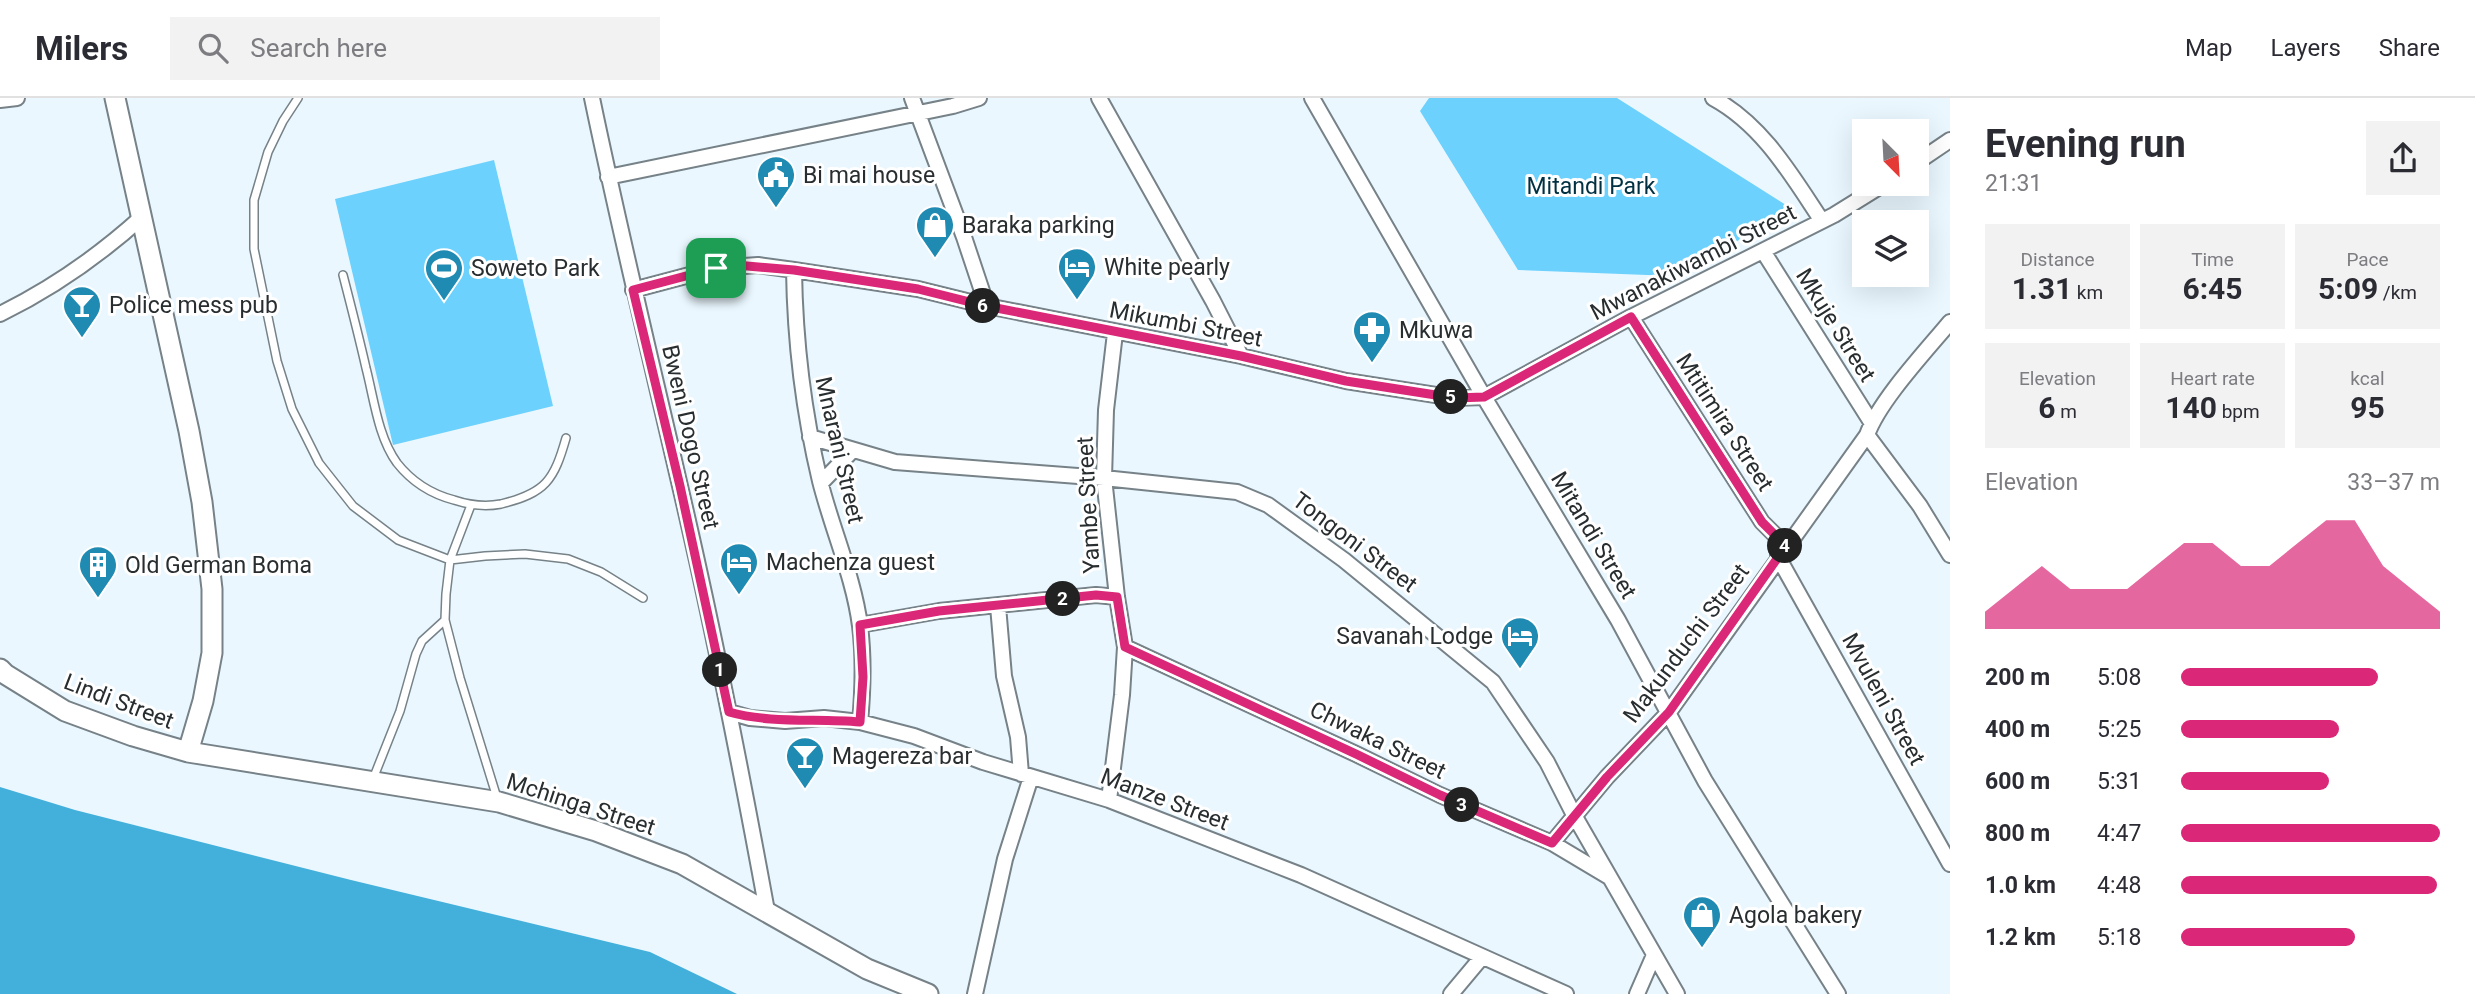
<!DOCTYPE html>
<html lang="en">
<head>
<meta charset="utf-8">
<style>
	body { margin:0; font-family:Roboto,sans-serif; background:#f2f2f3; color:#2b2b33; height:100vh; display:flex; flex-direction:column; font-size:26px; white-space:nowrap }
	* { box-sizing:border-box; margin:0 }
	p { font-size:23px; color:#7c7c81 }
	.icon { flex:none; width:38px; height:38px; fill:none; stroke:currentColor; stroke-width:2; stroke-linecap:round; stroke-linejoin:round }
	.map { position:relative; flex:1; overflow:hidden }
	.drawer { display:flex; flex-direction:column; background:#fff; width:525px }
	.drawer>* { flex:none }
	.needle { width:46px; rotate:156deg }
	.tools { position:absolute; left:1852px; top:21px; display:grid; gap:14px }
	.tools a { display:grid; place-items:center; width:77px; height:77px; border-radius:0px; background:#fff; box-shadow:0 7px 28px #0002; font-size:35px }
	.pin { position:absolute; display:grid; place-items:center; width:60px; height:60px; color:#fff; margin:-30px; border-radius:14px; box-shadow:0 4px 10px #0006 }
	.km { position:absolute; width:35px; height:35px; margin:-18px; border-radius:50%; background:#222; color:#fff; font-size:19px; line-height:35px; text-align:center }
	.round { display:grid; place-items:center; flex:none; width:74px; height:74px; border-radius:0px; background:#f2f2f3 }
	.headline { display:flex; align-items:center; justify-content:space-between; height:119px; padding:0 35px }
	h1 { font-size:38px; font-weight:700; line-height:52px }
	.stats { display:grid; grid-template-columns:repeat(3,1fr); gap:10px; height:119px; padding:7px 35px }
	.stats div { display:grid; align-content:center; border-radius:0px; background:#f2f2f3; text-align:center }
	.stats b { font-size:30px; font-weight:700 }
	.stats small { font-size:19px; font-weight:400 }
	.stats p { font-size:19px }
	.chart { height:196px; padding:14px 35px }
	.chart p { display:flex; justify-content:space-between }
	.chart svg { width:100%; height:126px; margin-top:7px; fill:#db2777; opacity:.7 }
	ul { padding:0 35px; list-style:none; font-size:23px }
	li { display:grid; grid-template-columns:112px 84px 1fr; align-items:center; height:52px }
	li i { height:18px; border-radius:9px; background:#db2777 }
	header { display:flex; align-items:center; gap:42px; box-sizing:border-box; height:98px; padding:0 35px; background:#fff; border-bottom:2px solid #e1e1e2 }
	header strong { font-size:33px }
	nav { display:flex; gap:38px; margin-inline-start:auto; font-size:24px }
	.search { width:490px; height:63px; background:#f2f2f3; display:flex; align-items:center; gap:18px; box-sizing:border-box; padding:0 24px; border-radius:0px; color:#7c7c81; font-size:26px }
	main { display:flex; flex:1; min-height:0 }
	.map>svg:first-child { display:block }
	.green { fill:#6cd1fc }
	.water { fill:#43b0db }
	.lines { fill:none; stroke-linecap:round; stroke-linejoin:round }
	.service-casing { stroke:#768288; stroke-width:10 }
	.minor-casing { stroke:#768288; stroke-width:18 }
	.secondary-casing { stroke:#768288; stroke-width:23 }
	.service { stroke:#fff; stroke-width:7 }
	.minor { stroke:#fff; stroke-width:14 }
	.secondary { stroke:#fff; stroke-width:19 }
	.route-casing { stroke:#fff; stroke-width:14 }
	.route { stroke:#db2777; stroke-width:9 }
	.labels { text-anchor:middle; stroke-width:6; stroke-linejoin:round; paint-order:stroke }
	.poi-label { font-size:23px; fill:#282d2f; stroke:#fff; text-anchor:start }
	.park-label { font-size:23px; fill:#003042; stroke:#fff }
	.street-label { font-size:23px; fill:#282d2f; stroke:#fff }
</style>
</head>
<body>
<header>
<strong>Milers</strong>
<div class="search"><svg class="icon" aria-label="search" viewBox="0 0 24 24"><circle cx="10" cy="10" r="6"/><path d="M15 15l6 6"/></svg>Search here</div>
<nav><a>Map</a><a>Layers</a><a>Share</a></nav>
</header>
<main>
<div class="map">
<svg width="1950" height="896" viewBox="0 0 1950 896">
	<rect width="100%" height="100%" fill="#eaf7fe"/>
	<path class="green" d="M1429 0H1617L1794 112 1673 178 1518 172 1420 13Z
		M494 62 553 308 393 347 335 101Z"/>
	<path class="water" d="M0 689 75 712 351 782 650 854 737 896H0Z"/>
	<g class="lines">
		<defs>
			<path id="service" d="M298 0 283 23 268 54 254 102V151L277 263 292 311 319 365 353 408 398 442 450 462 485 458 525 456 568 461 601 474 643 500
				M343 177C351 208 359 239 366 270 374 301 378 339 397 365 412 384 431 396 454 402 469 407 485 409 501 406 546 395 554 382 566 340
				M471 407 450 462 446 496 445 522 460 580 498 703
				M373 681 400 613 416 556 422 543 445 522"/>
			<path id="minor" d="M592 0C619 130 650 258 680 388 713 529 741 671 767 813
				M912 0 964 139 987 208
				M1099 0 1213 203 1241 258
				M1312 0 1484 299 1618 522 1705 683 1838 896
				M1713 0C1763 27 1792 78 1822 123
				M0 2 17 0
				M1916 65 1950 42
				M608 79 953 8 979 0
				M1763 153 1871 324
				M794 172C795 245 803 312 820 383 832 431 854 480 860 528 864 560 863 592 860 624
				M633 192 716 170 758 167 794 172 918 191 987 208 1241 258 1346 283 1455 300 1484 299 1631 219 1834 117 1884 86
				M0 216C53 190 99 158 143 118
				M1631 219 1762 424 1786 448
				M1867 337 1920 408 1950 457
				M810 339 895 364 1104 380 1237 394 1268 407 1344 462 1493 584 1547 664 1574 717 1677 896
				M821 385 853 352
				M1778 459 1950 766
				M998 508 1004 578 1018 639 1021 676
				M860 527 939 513 1096 497 1117 499
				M1125 549 1356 656 1440 697 1552 745 1609 779
				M729 614 750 620 785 623 824 620 860 624 914 638 983 664 1109 702 1301 777 1566 896
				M1109 702 1122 597 1125 549 1117 499 1104 380 1106 312 1115 235
				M1552 745 1607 679 1669 614 1867 337C1879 303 1926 253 1950 224
				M975 896 1005 761 1031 679
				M1451 896 1482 859
				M1637 896 1654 857"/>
			<path id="secondary" d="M115 0 189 333 202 404 212 491V555L203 603 188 654
				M0 571 5 576 65 613 133 638 188 654 499 704 596 733 682 766 867 871 928 896"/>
		</defs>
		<use href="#service" class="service-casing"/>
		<use href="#minor" class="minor-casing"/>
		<use href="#secondary" class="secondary-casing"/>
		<use href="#service" class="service"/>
		<use href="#minor" class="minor"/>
		<use href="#secondary" class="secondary"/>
	</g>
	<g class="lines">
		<defs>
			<path id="route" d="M736 167 794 172 918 191 986 208 1241 258 1346 283 1455 300 1484 299 1631 219 1762 424 1786 448 1669 614 1607 679 1552 745 1440 697 1356 656 1125 549 1117 499 1096 497 939 513 860 527 863 579 860 624C816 620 772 626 729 614L680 388 633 192 716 170Z"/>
		</defs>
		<use href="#route" class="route-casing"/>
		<use href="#route" class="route"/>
	</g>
	<defs>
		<symbol id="civic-pin" viewBox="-11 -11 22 30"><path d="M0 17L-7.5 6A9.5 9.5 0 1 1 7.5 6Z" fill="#208bb2" stroke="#fff"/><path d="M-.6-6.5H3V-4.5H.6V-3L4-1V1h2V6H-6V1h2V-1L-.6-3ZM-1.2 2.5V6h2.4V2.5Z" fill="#fff"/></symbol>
		<symbol id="shop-pin" viewBox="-11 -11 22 30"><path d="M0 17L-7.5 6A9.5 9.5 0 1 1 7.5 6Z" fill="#208bb2" stroke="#fff"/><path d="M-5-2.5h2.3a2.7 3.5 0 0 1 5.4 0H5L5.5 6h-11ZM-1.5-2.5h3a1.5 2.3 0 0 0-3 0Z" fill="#fff"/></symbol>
		<symbol id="hotel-pin" viewBox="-11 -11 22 30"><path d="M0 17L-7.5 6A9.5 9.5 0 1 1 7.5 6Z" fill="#208bb2" stroke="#fff"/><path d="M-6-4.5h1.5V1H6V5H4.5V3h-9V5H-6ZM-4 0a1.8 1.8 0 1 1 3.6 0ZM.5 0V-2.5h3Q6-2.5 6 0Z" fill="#fff"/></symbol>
		<symbol id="stadium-pin" viewBox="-11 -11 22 30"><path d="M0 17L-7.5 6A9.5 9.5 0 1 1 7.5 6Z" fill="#208bb2" stroke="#fff"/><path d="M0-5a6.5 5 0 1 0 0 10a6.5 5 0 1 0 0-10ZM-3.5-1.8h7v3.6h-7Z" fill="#fff"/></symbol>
		<symbol id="bar-pin" viewBox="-11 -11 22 30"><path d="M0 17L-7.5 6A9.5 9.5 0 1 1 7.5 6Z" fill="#208bb2" stroke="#fff"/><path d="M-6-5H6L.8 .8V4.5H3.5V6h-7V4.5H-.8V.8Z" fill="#fff"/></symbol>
		<symbol id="pharmacy-pin" viewBox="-11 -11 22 30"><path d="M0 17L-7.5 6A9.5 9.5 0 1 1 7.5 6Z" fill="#208bb2" stroke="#fff"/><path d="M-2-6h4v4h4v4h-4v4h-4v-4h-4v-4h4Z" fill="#fff"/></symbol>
		<symbol id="building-pin" viewBox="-11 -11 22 30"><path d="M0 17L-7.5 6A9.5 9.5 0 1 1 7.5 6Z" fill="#208bb2" stroke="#fff"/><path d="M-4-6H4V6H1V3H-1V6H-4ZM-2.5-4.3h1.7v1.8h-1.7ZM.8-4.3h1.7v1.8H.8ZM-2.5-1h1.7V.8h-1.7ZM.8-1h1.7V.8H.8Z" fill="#fff"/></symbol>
	</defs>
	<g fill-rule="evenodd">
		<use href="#civic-pin" x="754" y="55" width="44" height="60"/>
		<use href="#shop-pin" x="913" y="105" width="44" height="60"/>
		<use href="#hotel-pin" x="1055" y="147" width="44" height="60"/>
		<use href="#stadium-pin" x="422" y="148" width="44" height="60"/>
		<use href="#bar-pin" x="60" y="185" width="44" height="60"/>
		<use href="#pharmacy-pin" x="1350" y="210" width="44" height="60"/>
		<use href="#hotel-pin" x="717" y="442" width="44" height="60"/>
		<use href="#building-pin" x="76" y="445" width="44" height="60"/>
		<use href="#hotel-pin" x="1498" y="516" width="44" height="60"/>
		<use href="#bar-pin" x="783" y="636" width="44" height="60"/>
		<use href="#shop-pin" x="1680" y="795" width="44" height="60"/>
	</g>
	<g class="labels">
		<g class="poi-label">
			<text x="803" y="85">Bi mai house</text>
			<text x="962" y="135">Baraka parking</text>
			<text x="1104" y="177">White pearly</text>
			<text x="471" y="178">Soweto Park</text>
			<text x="109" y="215">Police mess pub</text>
			<text x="1399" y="240">Mkuwa</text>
			<text x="766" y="472">Machenza guest</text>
			<text x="125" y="475">Old German Boma</text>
			<text x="1493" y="546" text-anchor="end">Savanah Lodge</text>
			<text x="832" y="666">Magereza bar</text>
			<text x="1729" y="825">Agola bakery</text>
		</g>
		<g class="park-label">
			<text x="1591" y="96">Mitandi Park</text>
		</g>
		<g class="street-label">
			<text transform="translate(1693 164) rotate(-27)" y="8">Mwanakiwambi Street</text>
			<text transform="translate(1186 226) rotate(11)" y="8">Mikumbi Street</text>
			<text transform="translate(1836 227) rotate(58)" y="8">Mkuje Street</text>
			<text transform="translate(1725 324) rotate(57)" y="8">Mtitimira Street</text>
			<text transform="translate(691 339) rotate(77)" y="8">Bweni Dogo Street</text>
			<text transform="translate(840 352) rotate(77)" y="8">Mnarani Street</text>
			<text transform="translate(1088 407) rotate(-93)" y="8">Yambe Street</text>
			<text transform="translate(1594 437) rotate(59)" y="8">Mitandi Street</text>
			<text transform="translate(1355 444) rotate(37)" y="8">Tongoni Street</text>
			<text transform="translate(1686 545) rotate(-53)" y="8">Makunduchi Street</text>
			<text transform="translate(1884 601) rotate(61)" y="8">Mvuleni Street</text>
			<text transform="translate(119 603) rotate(21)" y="8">Lindi Street</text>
			<text transform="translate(1378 642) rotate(26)" y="8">Chwaka Street</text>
			<text transform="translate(1165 701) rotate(21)" y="8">Manze Street</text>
			<text transform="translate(581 706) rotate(18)" y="8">Mchinga Street</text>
		</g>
	</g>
</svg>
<div class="tools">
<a><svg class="needle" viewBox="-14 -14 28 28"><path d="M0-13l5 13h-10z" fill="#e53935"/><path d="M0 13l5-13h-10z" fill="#7c7c81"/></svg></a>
<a><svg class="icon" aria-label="layers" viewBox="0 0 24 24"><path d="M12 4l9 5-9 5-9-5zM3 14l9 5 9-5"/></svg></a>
</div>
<div class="pin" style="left:716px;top:170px;background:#1e9e55"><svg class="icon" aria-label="arrive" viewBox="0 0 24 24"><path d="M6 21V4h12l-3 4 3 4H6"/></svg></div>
<b class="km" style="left:720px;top:572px">1</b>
<b class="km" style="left:1063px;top:501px">2</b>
<b class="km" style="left:1462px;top:707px">3</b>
<b class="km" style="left:1785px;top:448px">4</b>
<b class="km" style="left:1451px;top:299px">5</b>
<b class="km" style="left:983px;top:208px">6</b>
</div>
<section class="drawer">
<div class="headline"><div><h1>Evening run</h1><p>21:31</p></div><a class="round"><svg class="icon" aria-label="share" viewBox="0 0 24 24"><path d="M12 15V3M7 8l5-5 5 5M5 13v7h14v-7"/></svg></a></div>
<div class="stats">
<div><p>Distance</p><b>1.31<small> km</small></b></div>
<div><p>Time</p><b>6:45</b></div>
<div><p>Pace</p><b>5:09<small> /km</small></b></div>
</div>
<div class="stats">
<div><p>Elevation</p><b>6<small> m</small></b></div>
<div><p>Heart rate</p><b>140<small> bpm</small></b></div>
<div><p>kcal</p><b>95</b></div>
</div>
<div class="chart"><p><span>Elevation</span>33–37 m</p>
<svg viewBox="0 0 160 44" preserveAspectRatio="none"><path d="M0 44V38L10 30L20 22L30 30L40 30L50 30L60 22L70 14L80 14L90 22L100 22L110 14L120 6L130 6L140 22L150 30L160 38V44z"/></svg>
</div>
<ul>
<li><b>200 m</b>5:08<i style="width:76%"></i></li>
<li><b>400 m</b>5:25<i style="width:61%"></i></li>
<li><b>600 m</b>5:31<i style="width:57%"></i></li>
<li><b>800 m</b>4:47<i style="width:100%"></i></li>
<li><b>1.0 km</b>4:48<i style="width:99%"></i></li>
<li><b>1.2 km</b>5:18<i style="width:67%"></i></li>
</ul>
</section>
</main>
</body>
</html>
